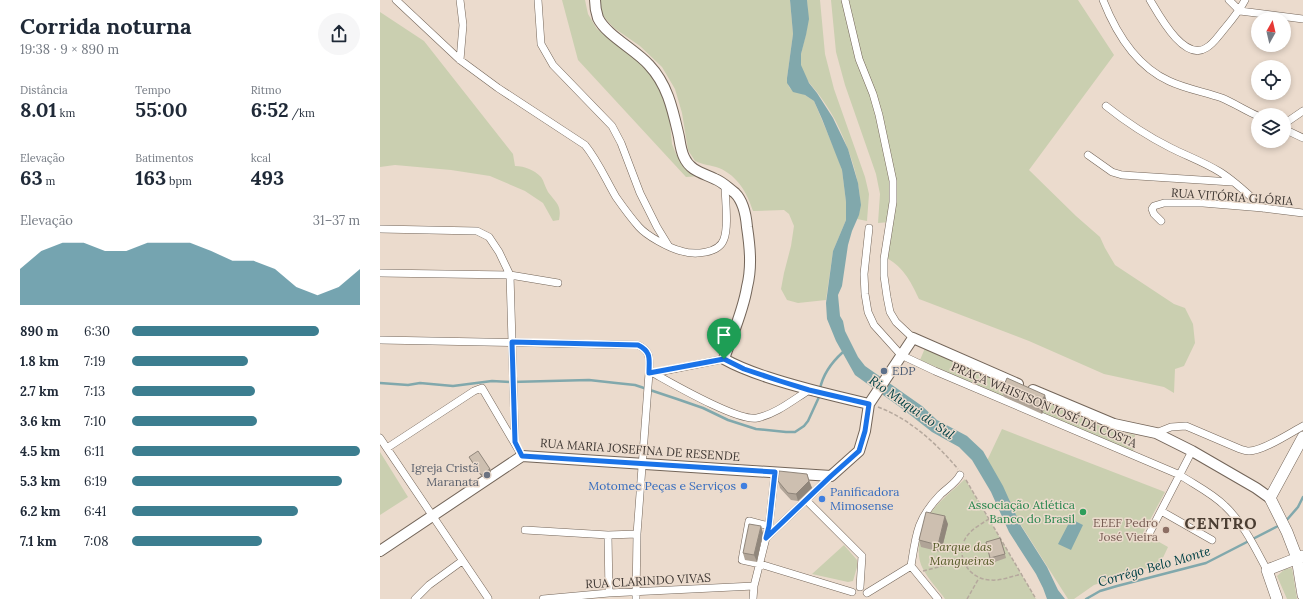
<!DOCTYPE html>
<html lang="pt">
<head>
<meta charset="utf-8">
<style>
	body { margin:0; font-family:Lora,serif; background:#f6f6f7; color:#1f2937; height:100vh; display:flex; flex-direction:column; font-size:15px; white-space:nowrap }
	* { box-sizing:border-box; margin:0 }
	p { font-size:13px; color:#747a83 }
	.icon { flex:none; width:22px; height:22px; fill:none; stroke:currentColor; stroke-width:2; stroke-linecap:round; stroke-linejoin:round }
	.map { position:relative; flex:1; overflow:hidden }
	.sheet { display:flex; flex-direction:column; background:#fff; width:380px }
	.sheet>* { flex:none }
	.needle { width:26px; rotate:8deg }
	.tools { position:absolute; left:871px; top:12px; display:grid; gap:8px }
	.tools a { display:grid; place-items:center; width:40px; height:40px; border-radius:50%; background:#fff; box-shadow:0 2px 6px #0003; font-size:20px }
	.pin { position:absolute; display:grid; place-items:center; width:34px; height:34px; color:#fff; margin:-41px -17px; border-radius:50% 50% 50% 0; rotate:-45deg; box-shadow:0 0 4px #0007 }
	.pin .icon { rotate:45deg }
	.round { display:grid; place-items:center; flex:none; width:42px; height:42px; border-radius:21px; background:#f6f6f7 }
	.headline { display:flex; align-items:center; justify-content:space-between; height:68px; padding:0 20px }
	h1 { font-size:22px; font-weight:800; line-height:30px }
	.metrics { display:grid; grid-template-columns:repeat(3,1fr); gap:6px; height:68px; padding:4px 20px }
	.metrics div { display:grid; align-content:center }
	.metrics b { font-size:20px; font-weight:800 }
	.metrics small { font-size:11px; font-weight:400 }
	.metrics p { font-size:11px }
	.chart { height:112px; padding:8px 20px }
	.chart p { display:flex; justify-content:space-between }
	.chart svg { width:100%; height:72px; margin-top:4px; fill:#3c7e90; opacity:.7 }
	ul { padding:0 20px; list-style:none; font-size:13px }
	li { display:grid; grid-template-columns:64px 48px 1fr; align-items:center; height:30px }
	li i { height:10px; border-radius:5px; background:#3c7e90 }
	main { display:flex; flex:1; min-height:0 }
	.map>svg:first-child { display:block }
	.green { fill:#cacfb0 }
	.water { fill:#81a8ac }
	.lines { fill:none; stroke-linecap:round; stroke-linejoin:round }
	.stream { stroke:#81a8ac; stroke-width:2.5 }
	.minor-casing { stroke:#736559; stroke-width:8 }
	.secondary-casing { stroke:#736559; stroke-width:12 }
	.primary-casing { stroke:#736559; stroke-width:12 }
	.path { stroke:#b5a89d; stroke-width:1.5; stroke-dasharray:4 2; stroke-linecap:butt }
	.minor { stroke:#fff; stroke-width:7 }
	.secondary { stroke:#fff; stroke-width:10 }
	.primary { stroke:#fff; stroke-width:11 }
	.wall { fill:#b0a497 }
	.shaded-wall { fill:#90867b }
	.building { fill:#cdbfb0; stroke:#90867b }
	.route-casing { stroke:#fff; stroke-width:8 }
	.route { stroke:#1a73e8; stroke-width:5 }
	.service-dot { fill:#5c6f8a; stroke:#ebdbcd; stroke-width:1.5 }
	.worship-dot { fill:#6b7280; stroke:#ebdbcd; stroke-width:1.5 }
	.shop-dot { fill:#3f7fe0; stroke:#ebdbcd; stroke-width:1.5 }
	.leisure-dot { fill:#2e9e5b; stroke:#ebdbcd; stroke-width:1.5 }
	.education-dot { fill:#8d6e63; stroke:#ebdbcd; stroke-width:1.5 }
	.labels { text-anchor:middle; stroke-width:3; stroke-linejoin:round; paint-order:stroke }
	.street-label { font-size:12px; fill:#403934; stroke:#ebdbcd }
	.service-label { font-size:12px; fill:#4e5e75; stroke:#ebdbcd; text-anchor:start }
	.worship-label { font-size:12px; fill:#5b616d; stroke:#ebdbcd; text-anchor:end }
	.shop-label { font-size:12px; fill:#366cbe; stroke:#ebdbcd; text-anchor:end }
	.leisure-label { font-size:12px; fill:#27864d; stroke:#ebdbcd; text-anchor:end }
	.education-label { font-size:12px; fill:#785e54; stroke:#ebdbcd; text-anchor:end }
	.park-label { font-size:12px; font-style:italic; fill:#545a27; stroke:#ebdbcd }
	.water-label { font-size:13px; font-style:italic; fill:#014146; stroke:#ebdbcd }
	.district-label { font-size:16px; font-weight:bold; letter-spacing:1px; fill:#4a3d32; stroke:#ebdbcd }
</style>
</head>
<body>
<main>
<section class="sheet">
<div class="headline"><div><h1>Corrida noturna</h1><p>19:38 · 9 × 890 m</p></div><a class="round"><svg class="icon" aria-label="share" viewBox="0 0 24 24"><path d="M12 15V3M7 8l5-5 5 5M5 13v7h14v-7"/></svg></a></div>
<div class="metrics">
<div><p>Distância</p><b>8.01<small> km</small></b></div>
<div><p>Tempo</p><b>55:00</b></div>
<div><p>Ritmo</p><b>6:52<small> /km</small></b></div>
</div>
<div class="metrics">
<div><p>Elevação</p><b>63<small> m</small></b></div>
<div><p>Batimentos</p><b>163<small> bpm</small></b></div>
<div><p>kcal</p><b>493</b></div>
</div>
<div class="chart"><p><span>Elevação</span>31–37 m</p>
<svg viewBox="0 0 160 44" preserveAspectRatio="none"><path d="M0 44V22L10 11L20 6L30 6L40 11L50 11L60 6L70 6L80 6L90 11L100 17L110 17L120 22L130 33L140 38L150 33L160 22V44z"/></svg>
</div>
<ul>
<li><b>890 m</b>6:30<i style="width:82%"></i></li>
<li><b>1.8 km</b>7:19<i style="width:51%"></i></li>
<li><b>2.7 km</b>7:13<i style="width:54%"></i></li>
<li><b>3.6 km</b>7:10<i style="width:55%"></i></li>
<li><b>4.5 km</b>6:11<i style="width:100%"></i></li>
<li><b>5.3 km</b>6:19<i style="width:92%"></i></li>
<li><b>6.2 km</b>6:41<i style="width:73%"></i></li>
<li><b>7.1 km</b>7:08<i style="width:57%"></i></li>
</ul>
</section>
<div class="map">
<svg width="923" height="599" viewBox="0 0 923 599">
	<rect width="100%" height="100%" fill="#ebdbcd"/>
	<path class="green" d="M182 0H205L208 14 217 29 260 60 278 82 289 113 292 144 296 154 302 163 321 176 306 177 198 60Z
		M219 0H410L413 34 407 78C408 93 415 89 425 95 428 97 431 99 434 101L458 158 462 170 466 202V220L453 251 446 300 418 303 407 300 401 289 404 273 411 246 414 226 409 214 404 210 373 211C367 193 358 176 339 168 331 165 323 165 315 161L308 150 302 113 295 89 282 67 260 46 234 28 224 17 219 10Z
		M427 0H440L445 54 454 89 485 177 489 194 487 221 477 219C488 195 466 140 454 118 449 109 443 100 437 92 430 84 424 77 421 66 419 54 424 45 426 33 428 22 428 12 427 0Z
		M451 0H698L734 55 649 170 696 216 720 237 725 248 735 265 794 304 805 308 813 324 815 343 804 366 795 369 794 393 784 387 724 374 649 341 539 299C530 280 523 266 503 256L510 222 498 223 500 194 496 174 465 85 456 52Z
		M0 12 44 41 133 154 135 166C145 166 154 170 161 177 164 181 165 187 168 192 176 203 182 205 179 220L173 221 163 203 145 191 110 176 71 170 15 165 0 167Z
		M545 348 629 385 624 397 540 360Z
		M667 402 729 430 755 435 753 454 662 414Z
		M622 429 785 492 763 533 788 547 780 564 714 585 694 599H688L604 467Z
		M0 452 28 497 0 515Z
		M585 479 656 599H565C558 589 549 580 543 569 539 562 538 553 539 545 544 510 562 501 585 479Z
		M464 545 477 560V567L473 581 468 582 432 574Z
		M912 568 917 599H907L897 576 905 569Z"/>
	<path class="water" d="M410 0H427L429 19 426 35 421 54V65L429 83 437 93 453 118 468 149 478 183 481 205 479 215 472 231 468 245 462 286 458 295 460 316 463 321 465 331 478 357 485 366 542 406 557 420 587 436 603 451 623 486 641 526 667 567 678 590 685 599H667L663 588 656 574 629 532 611 492 592 460 579 447 552 432 524 410 475 375 456 341 447 319 446 303 453 251 466 220V202L462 170 442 119 434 101 425 95 413 92 407 83V78L413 34Z
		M691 519 703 525 691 550 678 544Z"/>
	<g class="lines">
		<path class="stream" d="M0 383 28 385 40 383 73 386 112 381 131 382 209 380 236 383 255 385 297 399 323 408 348 420 376 429 406 432H415L424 426 428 421 439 397 440 394
			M440 389C443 373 452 362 463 352
			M905 522 918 507 923 497
			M706 599 720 591 737 586 826 563 900 525"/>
		<defs>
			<path id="minor" d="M16 0 80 60 118 88 205 145C218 161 226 180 236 197 243 207 251 218 259 227 267 236 289 248 301 251 314 255 339 254 344 239 349 226 345 199 345 184
				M80 0 83 25 80 60
				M158 0 161 44 173 65 232 126 241 143 260 193 277 227 288 245
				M465 0 479 59 493 94 499 115 513 181V202L504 259V276L507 297 510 312 516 322 533 338
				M723 0C736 33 756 66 789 81 806 89 825 92 842 98 854 103 866 111 878 116
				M770 0C779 15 804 62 826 48 832 45 837 38 841 33 850 22 859 12 865 0
				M849 0 860 11
				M860 11 923 19
				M726 106C746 122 767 136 791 148 807 156 824 162 840 172 856 182 869 195 883 208
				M904 124 923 111
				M904 129 923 138
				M708 155 732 172 742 175 852 182
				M781 221 774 214 772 209 774 206 784 203H823L883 208 923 213
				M489 228 484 274 485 294 488 312 494 325 521 355 555 371 800 475C815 485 832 493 845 506 864 524 875 548 887 570
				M0 229 97 231 109 237 119 252 130 275 135 442
				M0 273 130 275 178 283
				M0 340 258 345C272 352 269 359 269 373L257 534 256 599
				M269 373H273C293 384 358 422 377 418 396 414 413 400 429 390
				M273 373 344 359
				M776 433 791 427 806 426 860 449C863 450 866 451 869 451 883 451 910 433 923 426
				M0 438 108 598
				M7 448 94 391 102 388 142 456
				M426 500 482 556 480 587
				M781 511 832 540
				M389 526 369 521 362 560 380 564 472 592
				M145 530 228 535 257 534
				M769 534 812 451
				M228 535 229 593
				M386 538 451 476
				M531 566C536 534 537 519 560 495 567 488 576 483 580 475
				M487 593 531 566 558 599
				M35 599 49 585 82 561
				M163 599 229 593 374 586
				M373 599 374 586 389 526 395 472"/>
			<path id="secondary" d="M215 0C215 6 216 12 218 18 226 35 256 50 269 65 288 85 293 111 299 137 300 143 301 151 304 157 310 171 323 173 335 179 343 182 348 188 355 193 363 201 366 215 367 227 370 247 372 267 367 287 363 312 352 335 344 359 358 367 372 372 387 377 420 388 454 396 489 404
				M653 390 734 424 776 433 812 451 876 488 890 498
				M0 551 142 456 451 476 479 451 485 431 489 404 533 338 638 384"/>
			<path id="primary" d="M923 437 890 498 907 532 917 558 923 595
				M897 599 887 570 923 556"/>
		</defs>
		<use href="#minor" class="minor-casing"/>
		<use href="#secondary" class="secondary-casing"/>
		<use href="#primary" class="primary-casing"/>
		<path class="path" d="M498 407C530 419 556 443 578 469
			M586 480 656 599
			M609 519C601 524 590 530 585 539 575 559 591 580 611 580 621 581 632 576 642 574
			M543 571 582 561
			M587 599 599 578"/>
		<use href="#minor" class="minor"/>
		<use href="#secondary" class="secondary"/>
		<use href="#primary" class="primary"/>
	</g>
	<path class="wall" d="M622 390 667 402 662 414 624 397Z
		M89 457 110 469 111 472 102 477 90 459Z
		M427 474 432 488 418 501 411 500 400 488 398 481Z
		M568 524 561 552 541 547 539 540Z
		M383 533 377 562 365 560 363 553Z
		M622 543 626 558 612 563 610 558Z"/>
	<path class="shaded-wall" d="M665 395 667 402 662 414 659 406Z
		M110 469 111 472 102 477 101 475Z
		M429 481 432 488 418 501 416 494Z
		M565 516 568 524 561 552 558 545Z
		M381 526 383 533 377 562 374 555Z"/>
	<path class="building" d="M627 378 665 395 659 406 622 390Z
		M98 451 110 469 101 475 89 457Z
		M399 471 427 474 429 481 416 494 408 493 398 481Z
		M546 512 565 516 558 545 539 540Z
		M369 524 381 526 374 555 363 553Z
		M620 538 625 554 610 558 606 542Z"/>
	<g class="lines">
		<defs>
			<path id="route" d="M132 342 258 345C272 352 269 359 269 373L344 359 364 369 400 381 429 390 489 404 485 431 479 451 451 476 386 538 389 526 395 472 142 456 135 442Z"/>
		</defs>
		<use href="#route" class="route-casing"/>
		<use href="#route" class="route"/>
	</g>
	<circle class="service-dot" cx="504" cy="371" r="4"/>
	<circle class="worship-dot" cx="107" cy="475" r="4"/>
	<g class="shop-dot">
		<circle cx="364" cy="486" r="4"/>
		<circle cx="442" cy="499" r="4"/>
	</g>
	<circle class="leisure-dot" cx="703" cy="512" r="4"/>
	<circle class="education-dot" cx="786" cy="530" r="4"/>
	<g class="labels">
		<g class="street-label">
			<text transform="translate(852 197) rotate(4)" y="4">RUA VITÓRIA GLÓRIA</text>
			<text transform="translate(664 405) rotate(23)" y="4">PRAÇA WHISTSON JOSÉ DA COSTA</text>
			<text transform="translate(260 450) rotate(4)" y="4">RUA MARIA JOSEFINA DE RESENDE</text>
			<text transform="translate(268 581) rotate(-3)" y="4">RUA CLARINDO VIVAS</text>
		</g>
		<g class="service-label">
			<text x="512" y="375">EDP</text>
		</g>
		<g class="worship-label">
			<text x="99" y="472">Igreja Cristã<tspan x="99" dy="14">Maranata</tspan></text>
		</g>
		<g class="shop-label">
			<text x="356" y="490">Motomec Peças e Serviços</text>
			<text x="450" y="496" text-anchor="start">Panificadora<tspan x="450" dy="14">Mimosense</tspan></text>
		</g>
		<g class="leisure-label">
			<text x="695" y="509">Associação Atlética<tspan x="695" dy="14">Banco do Brasil</tspan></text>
		</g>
		<g class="education-label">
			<text x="778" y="527">EEEF Pedro<tspan x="778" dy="14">José Vieira</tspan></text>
		</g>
		<g class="park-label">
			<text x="582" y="551">Parque das<tspan x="582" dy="14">Mangueiras</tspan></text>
		</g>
		<g class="water-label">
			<text transform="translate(532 407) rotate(35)" y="5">Rio Muqui do Sul</text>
			<text transform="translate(774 566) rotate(-16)" y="5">Corrégo Belo Monte</text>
		</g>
		<g class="district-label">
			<text x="841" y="529">CENTRO</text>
		</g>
	</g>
</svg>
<div class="tools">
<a><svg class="needle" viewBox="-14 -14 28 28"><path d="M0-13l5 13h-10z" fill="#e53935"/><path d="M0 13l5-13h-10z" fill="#747a83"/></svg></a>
<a><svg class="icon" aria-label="locate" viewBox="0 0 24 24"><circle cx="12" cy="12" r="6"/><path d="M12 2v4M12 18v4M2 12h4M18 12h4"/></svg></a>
<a><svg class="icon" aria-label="layers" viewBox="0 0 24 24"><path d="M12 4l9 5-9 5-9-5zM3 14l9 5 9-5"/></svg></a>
</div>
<div class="pin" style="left:344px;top:359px;background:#1e9e55"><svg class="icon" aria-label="arrive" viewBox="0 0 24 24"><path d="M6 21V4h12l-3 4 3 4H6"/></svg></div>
</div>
</main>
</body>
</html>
